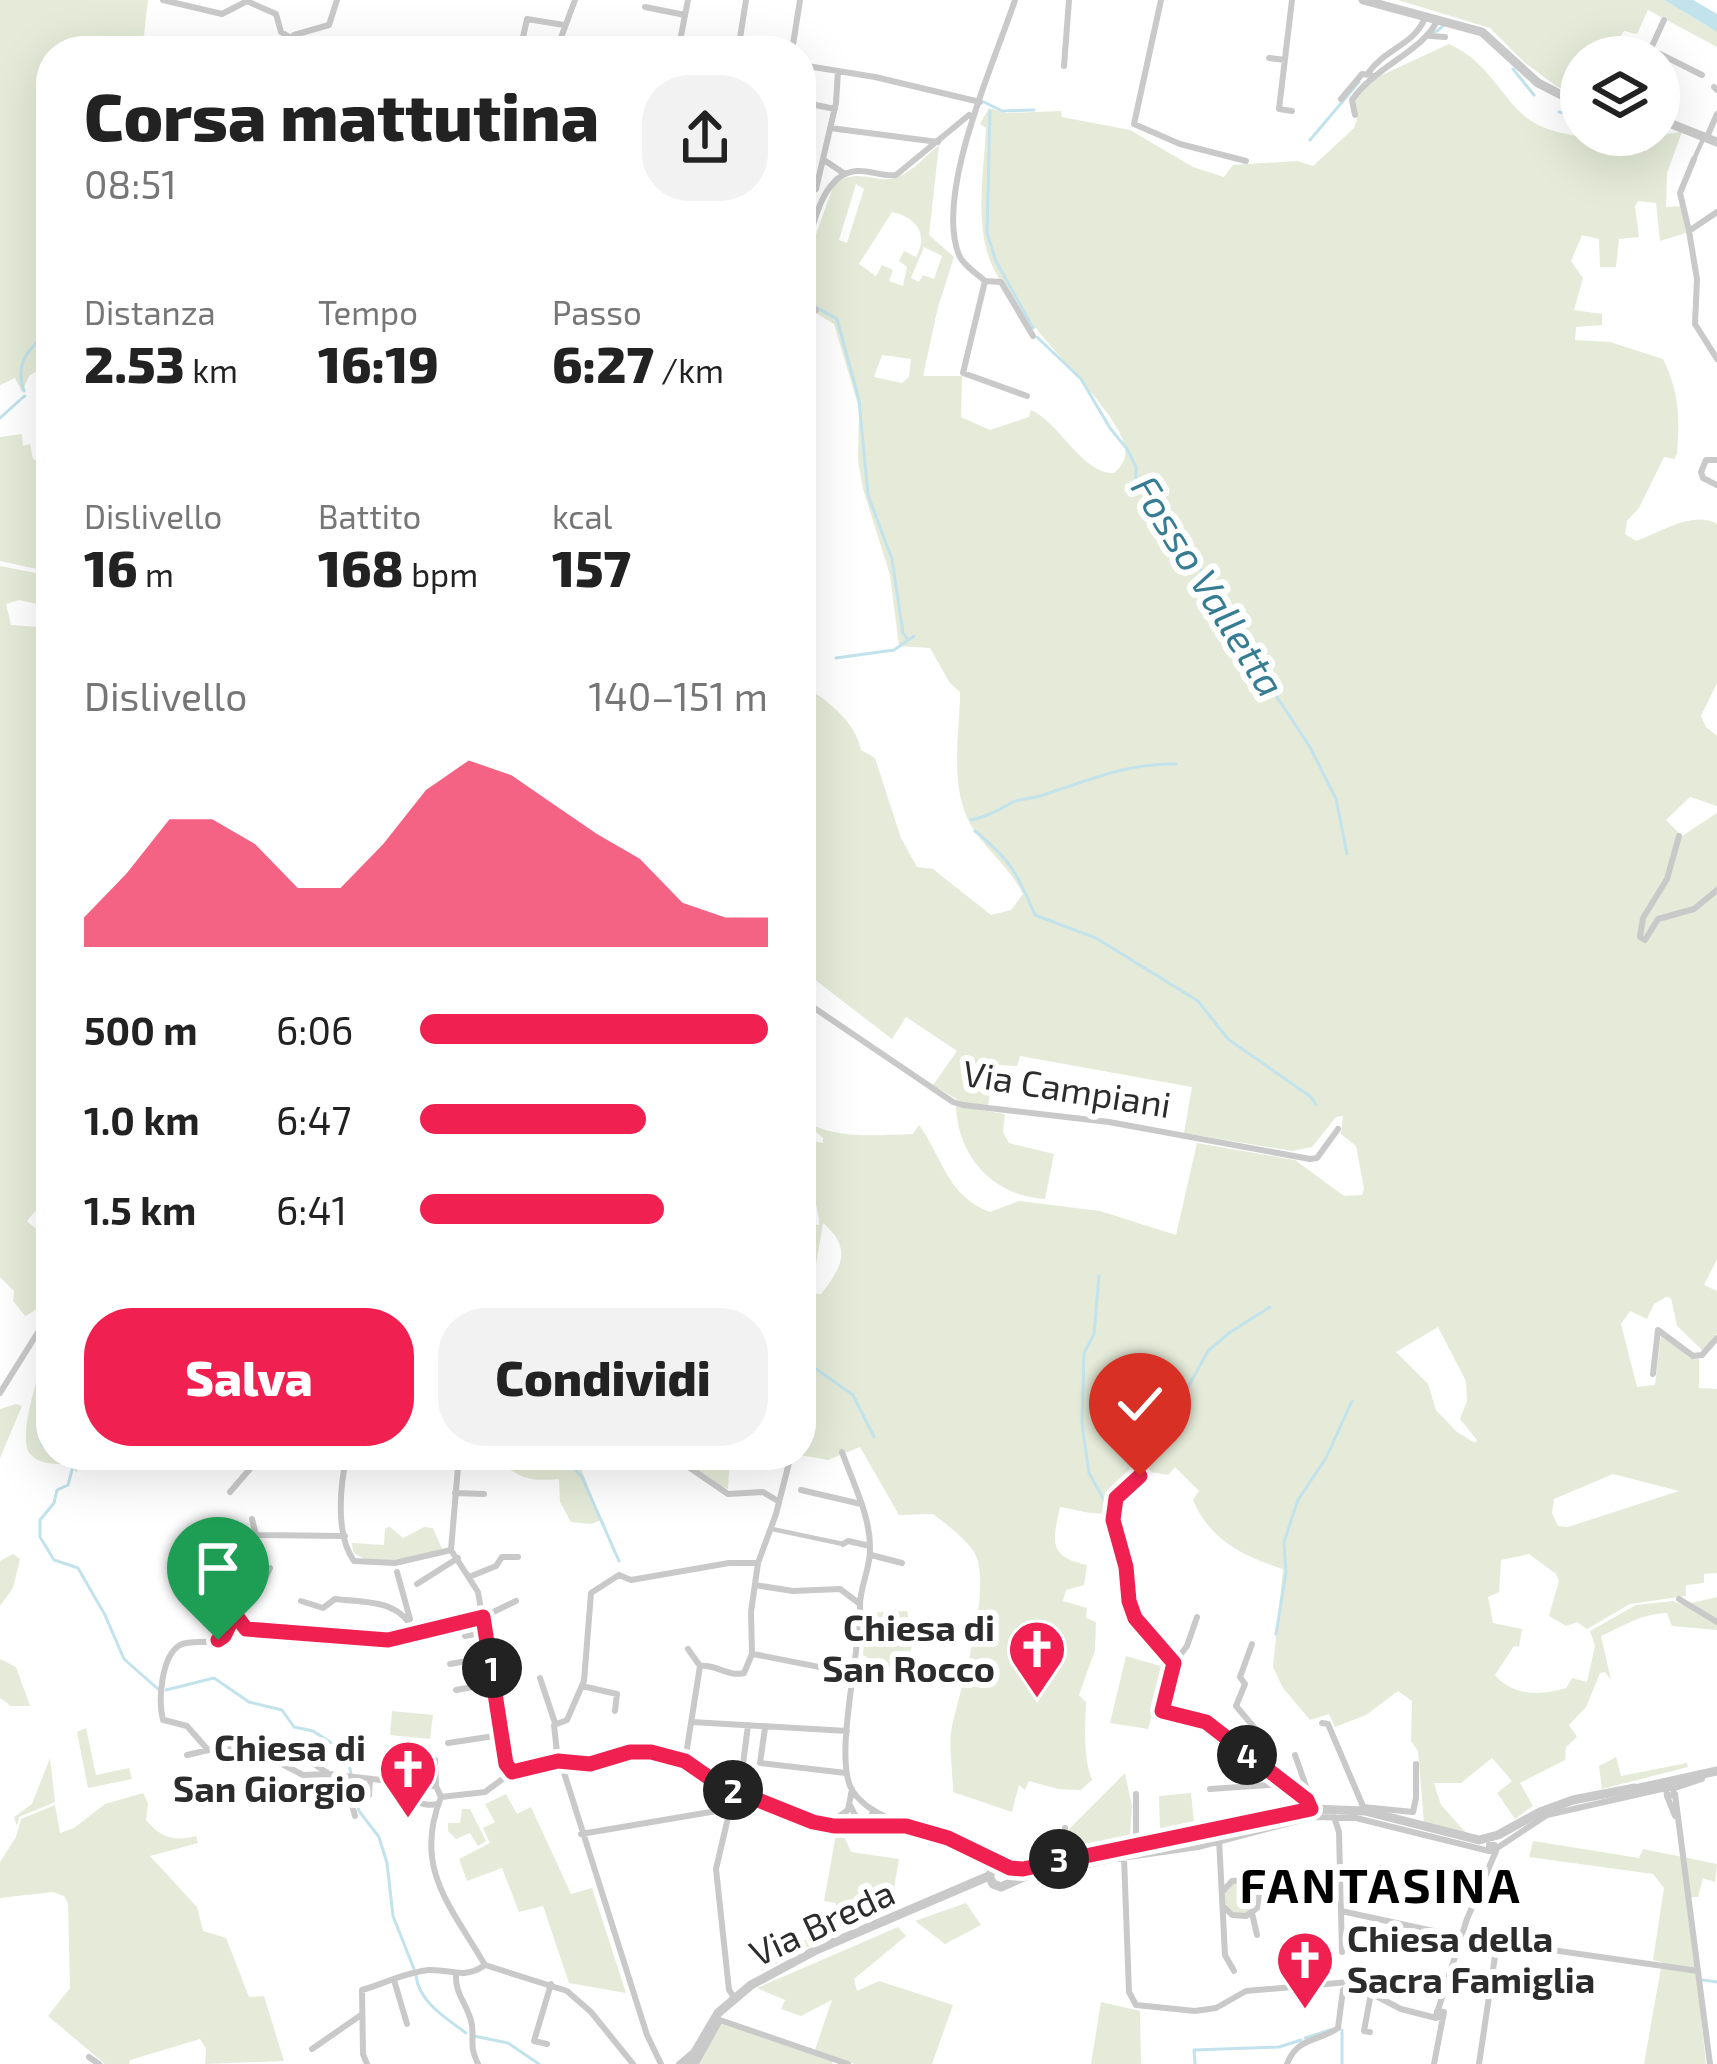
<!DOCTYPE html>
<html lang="it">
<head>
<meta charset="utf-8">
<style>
	body { margin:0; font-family:"Exo 2",sans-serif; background:#f2f2f2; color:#222; height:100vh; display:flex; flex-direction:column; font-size:45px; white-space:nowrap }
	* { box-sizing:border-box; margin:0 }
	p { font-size:39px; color:#767676 }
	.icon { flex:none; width:66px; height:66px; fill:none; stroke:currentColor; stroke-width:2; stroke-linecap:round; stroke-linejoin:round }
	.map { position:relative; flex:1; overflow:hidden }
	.details { position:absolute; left:36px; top:36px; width:780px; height:1434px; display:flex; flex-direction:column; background:#fff; border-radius:48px; box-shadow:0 12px 48px #0002 }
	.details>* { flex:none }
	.controls { position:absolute; left:1560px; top:36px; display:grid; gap:24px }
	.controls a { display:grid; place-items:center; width:120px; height:120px; border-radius:50%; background:#fff; box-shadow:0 12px 48px #0002; font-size:60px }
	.pin { position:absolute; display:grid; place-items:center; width:102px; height:102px; color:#fff; margin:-123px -51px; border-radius:50% 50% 50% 0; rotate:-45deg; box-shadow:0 0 12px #0007 }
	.pin .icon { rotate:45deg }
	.km { position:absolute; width:60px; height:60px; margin:-30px; border-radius:50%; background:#222; color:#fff; font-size:33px; line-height:60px; text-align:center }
	.round { display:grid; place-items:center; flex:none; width:126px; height:126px; border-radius:48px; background:#f2f2f2 }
	.headline { display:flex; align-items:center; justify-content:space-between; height:204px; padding:0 48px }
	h1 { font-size:66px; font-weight:800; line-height:90px }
	.figures { display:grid; grid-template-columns:repeat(3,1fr); gap:18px; height:204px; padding:12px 48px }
	.figures div { display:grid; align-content:center }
	.figures b { font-size:51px; font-weight:800 }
	.figures small { font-size:33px; font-weight:400 }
	.figures p { font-size:33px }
	.chart { height:336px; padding:24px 48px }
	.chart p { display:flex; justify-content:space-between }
	.chart svg { width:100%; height:216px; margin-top:12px; fill:#f02151; opacity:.7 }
	.cta { display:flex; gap:24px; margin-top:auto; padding:24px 48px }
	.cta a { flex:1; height:138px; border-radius:48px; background:#f02151; color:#fff; font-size:48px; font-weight:800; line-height:138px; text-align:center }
	.cta a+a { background:#f2f2f2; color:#222 }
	ul { padding:0 48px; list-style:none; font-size:39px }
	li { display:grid; grid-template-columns:192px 144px 1fr; align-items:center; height:90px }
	li i { height:30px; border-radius:15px; background:#f02151 }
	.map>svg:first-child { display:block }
	.green { fill:#e5ebd8; fill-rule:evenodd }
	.water { fill:#c2e3ec }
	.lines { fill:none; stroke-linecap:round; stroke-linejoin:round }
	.stream { stroke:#c2e3ec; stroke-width:3 }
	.pedestrian { stroke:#c9c9c9; stroke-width:4.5 }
	.minor { stroke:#c9c9c9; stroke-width:6 }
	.tertiary { stroke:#c9c9c9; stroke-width:9 }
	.route-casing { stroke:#fff; stroke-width:24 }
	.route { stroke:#f02151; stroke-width:15 }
	.labels { text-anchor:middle; stroke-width:12; stroke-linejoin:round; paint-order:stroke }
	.street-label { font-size:36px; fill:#2c2c2c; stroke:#fff }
	.poi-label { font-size:36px; font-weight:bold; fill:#2c2c2c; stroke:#fff; text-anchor:end }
	.water-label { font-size:39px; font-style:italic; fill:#367c92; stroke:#fff }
	.district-label { font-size:48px; font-weight:bold; letter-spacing:3px; fill:#000; stroke:#fff }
</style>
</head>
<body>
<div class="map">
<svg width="1717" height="2064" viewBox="0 0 1717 2064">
	<rect width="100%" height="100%" fill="#fff"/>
	<path class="green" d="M0 0H148L144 35 129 51H51V362L29 376 22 392 15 378 0 385Z
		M1398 0H1664L1717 32V47L1648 10 1637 34 1624 31 1611 49 1617 57H1581V97L1556 86 1524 62 1490 28Z
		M1449 44C1494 64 1504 108 1538 125 1572 141 1612 135 1646 151L1666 134 1682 132 1667 173 1666 207 1682 206 1686 233 1660 241 1656 203 1638 201 1635 206 1639 237 1619 239 1616 267H1600L1599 239 1582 235 1571 261 1583 278 1574 310 1602 314V325L1576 327 1575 340 1610 342 1663 359C1679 391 1680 418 1677 454L1674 459 1664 457 1639 508 1627 521 1625 534 1636 541C1661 532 1693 510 1717 524V683L1701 716 1706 727 1717 736V806L1690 797 1666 820 1682 836 1717 813V1259L1704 1285 1717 1291V1333L1703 1351 1677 1326 1671 1298 1666 1297 1654 1304 1647 1319 1630 1311 1621 1324 1637 1387 1655 1385 1661 1334 1690 1358 1699 1359V1388L1717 1389V1573L1704 1574V1583L1686 1585V1596L1630 1604 1587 1629 1577 1622 1566 1626 1549 1616 1559 1581 1556 1574 1529 1554 1501 1560 1499 1592 1488 1597 1493 1623 1522 1629 1519 1647 1514 1646 1495 1675C1512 1696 1542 1696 1566 1688L1572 1678 1587 1682 1595 1646 1590 1631 1636 1605 1673 1601 1683 1605 1717 1597V1630L1672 1626 1667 1613C1641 1614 1625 1625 1601 1636L1611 1680 1605 1672 1600 1673 1586 1707 1569 1725 1577 1737 1566 1747 1565 1760 1520 1783 1533 1806 1515 1819 1497 1793 1512 1781 1492 1758 1461 1783H1434L1441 1805 1469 1836 1424 1823 1418 1751 1411 1741 1412 1701 1398 1691 1366 1715 1335 1727 1329 1714 1310 1720 1283 1688 1273 1667 1283 1569C1242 1556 1210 1540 1193 1500L1199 1491 1175 1467 1168 1475 1150 1472C1138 1482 1134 1492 1125 1503 1109 1522 1081 1510 1060 1507 1053 1540 1047 1557 1087 1565L1084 1585 1066 1590 1063 1601 1087 1608 1086 1618 1096 1622 1095 1650 1079 1695 1086 1702C1085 1727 1083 1758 1092 1780L1081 1790 1058 1789 1029 1781 1025 1790 1019 1785 1012 1812 953 1792C953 1772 948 1745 952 1726 960 1690 994 1585 974 1552 965 1538 946 1524 933 1514L899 1515 860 1447 828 1460 800 1455 801 1214 810 1224 819 1225C820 1208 809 1195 815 1178L801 1170V1139L823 1143V1138L814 1130V1126C846 1139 879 1135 913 1134L919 1125C943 1158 947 1196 990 1212L1019 1201 1100 1211 1176 1235 1197 1143 1295 1160 1344 1196 1362 1195 1364 1189 1356 1146 1341 1134 1343 1116 1336 1117 1312 1147 1292 1151 1184 1133 1192 1087 1020 1056 1017 1066 996 1065 988 1105 963 1103 933 1085 957 1051 906 1017 892 1039 801 969V685C825 697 856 722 861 750L875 758 901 838 917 867 933 869 991 915 1011 910 1023 894C1011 870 991 854 976 833 947 792 960 737 960 692L950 683 930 648 899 646 890 575 863 489 858 461 859 408 834 324 801 304V276L834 184C861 165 878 187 900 176 914 170 927 155 939 145L929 235 954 257 938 307 923 376H962L961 417 990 430 1029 417 1031 410C1059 422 1083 475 1114 473 1122 466 1127 458 1125 447 1120 417 1056 355 1036 328L1032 329C1022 310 1005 291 997 275 972 233 984 174 986 128L980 124 989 108 1006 113 1061 111 1062 117 1130 130 1193 167 1224 177 1233 165 1297 161 1313 166 1354 128 1357 119 1353 103 1369 81ZM856 184 864 189 847 243 839 240ZM892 212C916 217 929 234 916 257L904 251 899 261 907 267 903 286 889 281 893 270 882 265 876 276 859 264ZM924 247 942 256 934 279 923 275 919 282 911 278ZM882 355 911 359 909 377 902 383 874 377ZM823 1223C852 1248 843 1266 821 1294L805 1293 801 1287 805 1281 813 1283ZM1438 1327 1466 1381 1467 1401 1460 1419 1477 1440 1475 1443 1457 1432 1436 1410 1428 1384 1396 1352ZM1613 1474 1679 1491 1568 1527 1558 1526 1552 1513 1554 1499Z
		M40 421H51V572L0 561V437L22 434 23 446 30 444 33 459 43 463 48 453 39 442Z
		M0 566 51 576V607L19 600 6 604 11 625 51 628V1193L27 1221 51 1242C51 1274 58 1300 25 1316L13 1301 14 1291 0 1277Z
		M956 1106 1005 1114 1003 1132 1009 1143 1054 1154 1045 1199C993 1196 958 1157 956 1106Z
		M51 1345V1455H89L76 1473 72 1464C60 1464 41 1466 30 1454 16 1439 41 1361 51 1345Z
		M16 1404 22 1406 0 1458V1409Z
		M481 1455H570L579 1463 601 1520 591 1524 571 1522 560 1502 559 1479C512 1484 519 1466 482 1459Z
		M675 1455H730L728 1489 703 1477Z
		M390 1527 403 1538 424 1527 433 1528 442 1549C415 1556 377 1572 353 1552L352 1543 384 1545 385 1528Z
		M13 1554 20 1559 13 1588 0 1606V1561Z
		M907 1611 914 1640 909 1655 911 1675 861 1676 867 1657 863 1655 866 1613Z
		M1126 1656 1167 1668 1148 1729 1110 1723Z
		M0 1659 16 1667 30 1706H11L0 1698Z
		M392 1711 433 1715 430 1739 390 1735Z
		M86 1728 96 1775 129 1768 132 1779 88 1788 77 1732Z
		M1616 1757 1621 1776 1687 1763 1688 1767 1602 1789 1599 1766Z
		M50 1758 55 1802 19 1817 17 1826 14 1817 32 1804Z
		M1125 1773 1132 1807 1130 1836 1066 1850V1832Z
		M143 1793 148 1803 146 1820C160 1837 173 1842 196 1836L198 1843 150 1856 197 1907 203 1931 226 1938 249 1997 264 1996 284 2061 205 2064 206 2049 200 2039 130 2060 129 2064H105L48 2016 70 1988 68 1903 64 1896 53 1892 0 1898V1862L16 1837 21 1819 55 1805 60 1833 74 1828 105 1804Z
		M1191 1793 1194 1822 1160 1830 1159 1796Z
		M506 1794 517 1814 531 1807 571 1894 592 1888 626 1993 569 1983 543 1906 519 1912 502 1868 467 1881 459 1859 490 1843 483 1828 495 1822 485 1804Z
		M462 1809H470L486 1841 478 1846 470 1833 456 1839 448 1831V1823H460Z
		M836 1834H843L851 1852 899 1859 890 1912H876L875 1918 854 1917 835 1910 836 1903 824 1901Z
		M1533 1841 1639 1858 1643 1849 1717 1864 1715 1882 1703 1878 1698 1897H1689L1706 2064H1644L1662 1962 1653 1960 1664 1888 1653 1874 1529 1857Z
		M1224 1898a16 16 0 1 1 32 0a16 16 0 1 1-32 0Z
		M966 1903 981 1925 945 1944 915 1921Z
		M898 1927 906 1936 854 1979 857 1991 879 1981 953 2005 932 2064H855L815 2050 832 2000 801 2016 781 2009 785 2000 757 1988Z
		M764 1937 819 1941 762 1971 760 1959 766 1954Z
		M1101 2002 1140 2011 1141 2064H1091Z
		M721 2022 833 2061 832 2064H700Z"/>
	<path class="water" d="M1664 0H1693L1717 14V32Z"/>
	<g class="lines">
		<path class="stream" d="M1437 31 1443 26
			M1434 32H1435
			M1513 69 1534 95
			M984 102 1002 111 1034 110
			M990 111 987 233 996 261 1033 328
			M1559 112 1581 116
			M1310 140 1359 82
			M814 306 837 319 859 400 868 495 892 559 903 633 908 640
			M1037 337 1081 379 1110 428 1127 449 1136 467V482L1233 614 1271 688 1310 747 1336 799 1347 854
			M24 391C14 362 29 348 51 330
			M22 398 25 396
			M0 418 20 400
			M836 658 894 650 914 636
			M971 820C989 816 998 810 1013 802 1022 798 1031 799 1040 796 1087 781 1126 763 1176 764
			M975 831C1011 860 1018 875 1035 915L1096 938 1198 1001 1228 1039 1311 1097 1316 1105
			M1099 1276 1094 1334 1084 1353 1082 1424 1089 1473 1109 1509 1121 1557
			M801 1333 812 1366 853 1395 874 1437
			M51 1399 39 1422 42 1445 51 1454
			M53 1455 72 1464
			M80 1455 75 1459 68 1485 57 1490 54 1503 40 1520V1537L54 1560 78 1568 105 1615 124 1659 158 1689
			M561 1455 582 1477 619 1561
			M1135 1474 1148 1459 1208 1351 1229 1333 1270 1307
			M1110 1507 1120 1489
			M1276 1634 1286 1573 1284 1542 1298 1500 1326 1458 1352 1401
			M166 1690 214 1678 249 1702 282 1710 294 1727 313 1731 347 1753 351 1774
			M352 1784 359 1811 379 1837 387 1863 393 1916 414 1969
			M416 1976C419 2002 446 2018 466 2033
			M1703 1980 1717 1982
			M1355 1981 1365 1987
			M1342 2030V2064
			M474 2036 508 2043 539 2064
			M1305 2038 1330 2030
			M1195 2064 1194 2050 1279 2047 1301 2040"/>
		<path class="pedestrian" d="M1694 159 1704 137
			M772 1529 843 1544"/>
		<path class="minor" d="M163 0 222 14 249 0
			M1015 0C995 61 934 193 959 255 963 265 977 274 985 281L963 373 1027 396
			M1161 0 1134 124 1180 144 1246 161
			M1292 0 1279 109 1292 111
			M249 2 276 14 281 32 291 38
			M645 7 685 15
			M1430 36 1445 37
			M1650 49 1702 75
			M289 51 294 35 329 25 337 0
			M520 51 527 19 564 25
			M556 51 575 0
			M678 51 688 0
			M738 51 746 0
			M792 51 800 0
			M1616 51 1622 57
			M1647 57 1664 20
			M1269 58 1285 60
			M801 65 875 77 980 102
			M1064 66 1069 0
			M1369 72C1385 49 1414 45 1425 18
			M1714 87 1717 90
			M1341 99 1362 74 1371 75
			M801 102 835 109
			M1355 115 1352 100C1374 67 1424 51 1438 19
			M830 128 938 142
			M1707 137 1717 114
			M824 160 845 174
			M801 199 816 189 836 103 838 71
			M1717 212 1689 231 1697 279 1695 324 1717 359
			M1689 231 1680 193 1694 159
			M801 268C811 239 818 173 857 171 871 170 882 177 896 175L969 115
			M985 281 1001 282 1033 336
			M801 301 816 310
			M801 334 806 337
			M1717 460H1706L1701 472 1703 478 1717 485
			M1679 836 1667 879 1643 918 1640 937 1645 940 1658 919 1694 909 1717 890
			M801 999 953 1102 963 1105 1109 1122 1310 1159 1317 1158 1338 1129
			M1653 1374 1658 1330 1693 1356 1702 1355 1717 1338
			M0 1393 40 1329 46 1324 51 1326
			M842 1452C853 1483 871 1517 870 1550 870 1569 860 1587 860 1605 861 1649 833 1758 852 1790 862 1806 880 1815 897 1822
			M347 1455C340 1485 335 1535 354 1561L395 1563 451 1550
			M671 1455 728 1494 763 1492 778 1501
			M445 1464 450 1455
			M1147 1470C1094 1504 1117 1516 1126 1565 1129 1585 1124 1602 1137 1620 1148 1636 1164 1646 1174 1663
			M801 1490 861 1504
			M230 1492 262 1455
			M455 1493 484 1494
			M252 1519 256 1535 345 1536
			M843 1544 848 1541 870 1546
			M451 1550 478 1592 501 1724 504 1776
			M451 1550 459 1455
			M871 1555 902 1563
			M270 1568 260 1590 235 1614 246 1629 388 1640 483 1617 516 1601
			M397 1572 410 1619
			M469 1577 496 1566 502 1557H518
			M417 1584 458 1558
			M755 1585 793 1591 840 1589 860 1604
			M1679 1599 1717 1622
			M301 1601 323 1608 335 1599C368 1603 400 1599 415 1633
			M1197 1617 1187 1646 1174 1663 1162 1711 1206 1722 1307 1800 1311 1809
			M465 1636 485 1632
			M688 1649 700 1666C716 1664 728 1677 744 1673L752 1654 751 1612 758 1563 776 1514 791 1455
			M753 1654 855 1674
			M450 1664 489 1657
			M540 1678 555 1723
			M582 1686 617 1694 615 1711
			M456 1690 494 1683
			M163 1720C158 1701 161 1656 180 1645 192 1639 208 1645 219 1639 227 1635 230 1622 235 1614
			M164 1720 187 1726 208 1750
			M692 1722 847 1731
			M1322 1723 1328 1724 1365 1811
			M765 1728 760 1763 846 1773
			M448 1743 501 1735
			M281 1750 280 1763 303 1775 329 1774
			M1242 1751 1258 1732 1236 1706 1245 1684 1240 1677 1252 1644
			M187 1755 226 1746 266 1747 299 1754 329 1774 398 1782C411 1797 416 1808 438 1804
			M1295 1755 1313 1806
			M435 1760 436 1786 441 1797
			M558 1761C593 1769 617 1748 649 1752 677 1755 691 1770 715 1782 747 1798 784 1815 819 1823 843 1830 869 1822 893 1825 930 1828 966 1844 998 1862
			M685 1761 700 1666
			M561 1763 647 2035 661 2064
			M354 1778 347 1787 355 1816
			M325 1788 349 1780
			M1675 1788 1702 1779
			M1210 1789 1285 1784
			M1136 1794V1837
			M1675 1794 1710 2064
			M369 1795 370 1780
			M1667 1796 1666 1788H1673L1674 1795 1667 1796 1675 1816
			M409 1798 416 1786H434
			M850 1805 855 1815 869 1824 873 1811
			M1363 1807 1413 1812 1416 1798V1764
			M730 1809 716 1869 729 1990 734 1997
			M732 1809 740 1788 748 1725
			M1334 1817 1339 1832 1342 1952
			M830 1823 848 1810 852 1789
			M581 1834 746 1806H769
			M1219 1839 1225 1955 1234 1971
			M1489 1845H1495L1496 1851H1489Z
			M1497 1848 1547 1815 1666 1788
			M1063 1852 1065 1828
			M1124 1857 1129 1992 1136 2005 1195 2011 1216 2008 1246 1991 1349 1982 1401 2009 1436 2018
			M1048 1874 1114 1859 1198 1847 1313 1817 1356 1818 1489 1851
			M1223 1891 1232 1881 1246 1880 1259 1894 1257 1908 1246 1916 1232 1915 1225 1908
			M1341 1911 1461 1937 1698 1971
			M1252 1913 1257 1935
			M485 1965C450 1905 413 1868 441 1797L485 1792 512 1772 558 1761 554 1725 567 1720 584 1681 591 1593 619 1575 631 1580 729 1563H758
			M485 1965 567 1991 591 2012 633 2064
			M456 1976C455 1995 469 2006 472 2025 474 2042 469 2045 478 2064
			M394 1980 407 2024
			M1438 2010 1467 1919 1496 1851
			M1437 2011 1444 2012 1443 2018 1436 2017Z
			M1370 2032 1364 2031 1371 1993
			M547 2044 534 2041 551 1984
			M312 2049 361 2015
			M89 2057 99 2064
			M367 2064 363 2054 362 1990C383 1984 406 1972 429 1970 451 1969 464 1980 485 1965
			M679 2064 692 2053
			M696 2064 720 2020 848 2064
			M1287 2064C1297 2037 1318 2042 1338 2028L1343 1990
			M1434 2064 1443 2017
			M1479 2064 1497 1943"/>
		<path class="tertiary" d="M1363 0 1482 32 1538 83 1581 105
			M1659 119 1717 142
			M1635 1789 1717 1771
			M1261 1820 1311 1809 1365 1811 1479 1840 1498 1835 1540 1812 1573 1800 1635 1788
			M1156 1842 1040 1870 1001 1887 993 1884 989 1876 996 1864 1023 1869 1267 1818
			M688 2064 718 2013 751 1985 816 1950 989 1876"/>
	</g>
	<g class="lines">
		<defs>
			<path id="route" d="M218 1640 224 1636 235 1614 246 1629 388 1640 483 1617 506 1764 512 1772 558 1761 590 1764 630 1752H651L685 1761 718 1784 813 1822 834 1826H906L948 1838 1010 1868 1023 1869 1311 1809 1307 1800 1206 1722 1162 1711 1174 1663 1135 1618 1129 1601 1126 1567 1113 1520 1116 1498 1140 1476"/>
		</defs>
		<use href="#route" class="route-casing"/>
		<use href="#route" class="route"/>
	</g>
	<defs>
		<symbol id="church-pin" viewBox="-11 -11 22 30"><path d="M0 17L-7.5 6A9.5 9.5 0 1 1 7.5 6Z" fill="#f02151" stroke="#fff"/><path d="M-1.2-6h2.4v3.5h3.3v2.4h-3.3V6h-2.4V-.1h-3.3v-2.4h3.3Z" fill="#fff"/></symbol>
	</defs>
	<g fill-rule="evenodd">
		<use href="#church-pin" x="1004" y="1616" width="66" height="90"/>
		<use href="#church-pin" x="375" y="1736" width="66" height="90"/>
		<use href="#church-pin" x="1272" y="1927" width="66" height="90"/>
	</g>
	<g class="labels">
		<g class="street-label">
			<text transform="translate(1067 1089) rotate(9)" y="13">Via Campiani</text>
			<text transform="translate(822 1923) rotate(-25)" y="13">Via Breda</text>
		</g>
		<g class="poi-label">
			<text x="995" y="1641">Chiesa di<tspan x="995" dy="41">San Rocco</tspan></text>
			<text x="366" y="1761">Chiesa di<tspan x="366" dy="41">San Giorgio</tspan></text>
			<text x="1347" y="1952" text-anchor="start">Chiesa della<tspan x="1347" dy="41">Sacra Famiglia</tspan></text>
		</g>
		<g class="water-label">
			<text transform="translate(1208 586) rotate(58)" y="14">Fosso Valletta</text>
		</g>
		<g class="district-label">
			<text x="1381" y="1903">FANTASINA</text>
		</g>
	</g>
</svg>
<div class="controls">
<a><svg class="icon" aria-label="layers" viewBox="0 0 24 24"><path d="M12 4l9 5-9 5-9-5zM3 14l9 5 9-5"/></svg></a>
</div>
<div class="pin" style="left:218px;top:1640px;background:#1e9e55"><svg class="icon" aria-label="arrive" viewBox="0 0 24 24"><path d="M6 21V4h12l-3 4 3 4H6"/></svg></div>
<div class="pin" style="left:1140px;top:1476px;background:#d93025"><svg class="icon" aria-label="check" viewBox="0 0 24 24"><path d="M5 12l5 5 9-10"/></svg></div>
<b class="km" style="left:492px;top:1668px">1</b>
<b class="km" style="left:733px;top:1790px">2</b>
<b class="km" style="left:1059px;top:1859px">3</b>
<b class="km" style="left:1247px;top:1755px">4</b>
<section class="details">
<div class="headline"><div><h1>Corsa mattutina</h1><p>08:51</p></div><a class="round"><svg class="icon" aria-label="share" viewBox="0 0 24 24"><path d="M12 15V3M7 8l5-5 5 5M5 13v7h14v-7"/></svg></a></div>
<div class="figures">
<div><p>Distanza</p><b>2.53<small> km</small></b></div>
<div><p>Tempo</p><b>16:19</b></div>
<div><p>Passo</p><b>6:27<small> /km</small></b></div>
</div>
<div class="figures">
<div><p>Dislivello</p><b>16<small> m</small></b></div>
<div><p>Battito</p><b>168<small> bpm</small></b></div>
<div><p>kcal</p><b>157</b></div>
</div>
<div class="chart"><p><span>Dislivello</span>140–151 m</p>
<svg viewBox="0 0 160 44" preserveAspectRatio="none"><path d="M0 44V38L10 29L20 18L30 18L40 23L50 32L60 32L70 23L80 12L90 6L100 9L110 15L120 21L130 26L140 35L150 38L160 38V44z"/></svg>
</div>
<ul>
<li><b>500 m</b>6:06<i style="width:100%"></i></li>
<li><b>1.0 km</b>6:47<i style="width:65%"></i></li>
<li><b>1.5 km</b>6:41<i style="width:70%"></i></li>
</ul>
<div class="cta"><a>Salva</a><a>Condividi</a></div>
</section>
</div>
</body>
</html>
